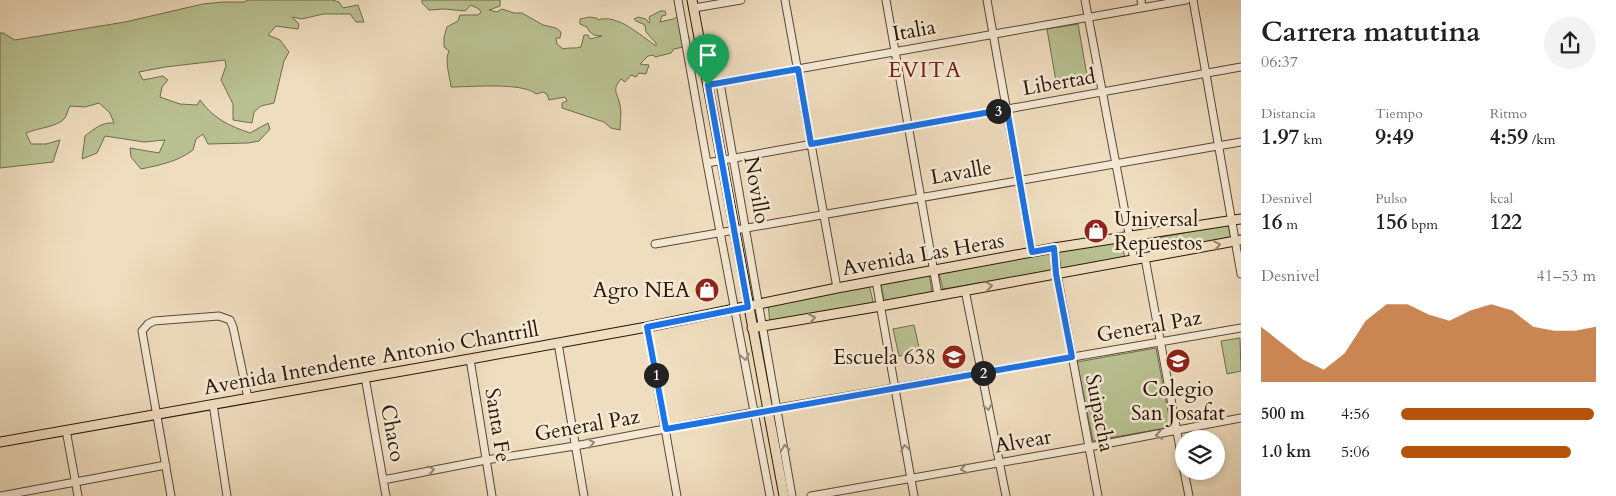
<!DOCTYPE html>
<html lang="es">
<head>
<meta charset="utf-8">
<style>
	body { margin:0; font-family:Cardo,serif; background:#f2f2f2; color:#202124; height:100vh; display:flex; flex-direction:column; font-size:19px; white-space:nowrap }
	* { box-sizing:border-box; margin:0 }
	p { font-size:16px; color:#757577 }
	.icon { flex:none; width:28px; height:28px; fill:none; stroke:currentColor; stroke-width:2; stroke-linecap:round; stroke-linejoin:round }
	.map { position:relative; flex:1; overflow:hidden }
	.drawer { display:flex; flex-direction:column; background:#fff; width:375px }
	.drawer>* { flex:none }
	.fabs { position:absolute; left:1175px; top:430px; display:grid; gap:10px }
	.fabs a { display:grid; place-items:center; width:50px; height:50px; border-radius:50%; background:#fff; box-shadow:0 2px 8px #0003; font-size:25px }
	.pin { position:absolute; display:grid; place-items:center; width:42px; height:42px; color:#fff; margin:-51px -21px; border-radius:50% 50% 50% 0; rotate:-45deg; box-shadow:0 0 5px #0007 }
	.pin .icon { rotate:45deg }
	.km { position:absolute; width:25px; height:25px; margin:-12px; border-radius:50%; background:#222; color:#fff; font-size:14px; line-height:25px; text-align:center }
	.round { display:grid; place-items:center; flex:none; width:52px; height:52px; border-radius:26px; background:#f2f2f2 }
	.head { display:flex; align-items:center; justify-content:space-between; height:85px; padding:0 20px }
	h1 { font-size:28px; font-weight:800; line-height:38px }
	.figures { display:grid; grid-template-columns:repeat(3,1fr); gap:8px; height:85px; padding:5px 20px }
	.figures div { display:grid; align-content:center }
	.figures b { font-size:21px; font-weight:800 }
	.figures small { font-size:14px; font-weight:400 }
	.figures p { font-size:14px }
	.chart { height:140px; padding:10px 20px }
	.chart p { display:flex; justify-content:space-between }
	.chart svg { width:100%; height:90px; margin-top:5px; fill:#b45309; opacity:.7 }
	ul { padding:0 20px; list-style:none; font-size:16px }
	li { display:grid; grid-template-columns:80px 60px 1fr; align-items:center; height:38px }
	li i { height:12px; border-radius:6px; background:#b45309 }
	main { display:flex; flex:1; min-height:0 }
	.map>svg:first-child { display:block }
	.green { fill:#b9c192; stroke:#716c4c }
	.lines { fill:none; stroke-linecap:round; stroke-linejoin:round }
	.minor-casing { stroke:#5a4835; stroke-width:9 }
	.major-casing { stroke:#291707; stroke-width:11 }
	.minor { stroke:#f5e9d5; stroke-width:7 }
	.major { stroke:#efddbf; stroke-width:9 }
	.oneway { stroke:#96846c }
	.oneway2 { stroke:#998a78 }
	.route-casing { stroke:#fff; stroke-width:10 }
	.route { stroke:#1a73e8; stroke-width:6 }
	.labels { text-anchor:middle; stroke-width:5; stroke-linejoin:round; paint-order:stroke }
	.street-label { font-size:21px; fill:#291707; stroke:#f5e9d5 }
	.poi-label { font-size:21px; fill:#291707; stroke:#f5e9d5; text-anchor:end }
	.neighbourhood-label { font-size:22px; letter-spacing:1px; fill:#7a1f14; stroke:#f5e9d5 }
</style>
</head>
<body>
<main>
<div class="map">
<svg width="1241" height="496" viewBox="0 0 1241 496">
	<rect width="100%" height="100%" fill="#efddbf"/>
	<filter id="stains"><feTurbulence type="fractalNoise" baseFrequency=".004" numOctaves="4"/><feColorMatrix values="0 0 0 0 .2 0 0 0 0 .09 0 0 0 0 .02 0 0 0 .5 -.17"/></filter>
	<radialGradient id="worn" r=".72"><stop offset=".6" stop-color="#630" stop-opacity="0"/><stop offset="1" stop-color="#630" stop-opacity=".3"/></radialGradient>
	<path class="green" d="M248 0H332L339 2 343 8 358 5 364 22H356L350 14H323L302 19 292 17 299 24 298 29 276 26 268 35 280 40 289 52 284 61 274 103 261 106 254 112 252 123 233 120V104L221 80 226 66 225 60 165 67 139 72 143 80 163 76 168 80 162 87 160 97 180 104 197 105 200 100C213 118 229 126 250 133L268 123 270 129 259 141 248 143 208 144 203 134 196 139 193 150C177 162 160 165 141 169L131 157 130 148 159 153 165 140 144 142 105 136 97 153 82 159 85 136C94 129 102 122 114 123L110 113 99 103 85 107 70 106C68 109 67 115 65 118 58 127 37 128 26 133L31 144H46L60 140 53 162 0 168V33H3L15 40 125 22 203 4 223 2H244Z
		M422 0H500V6L489 10 497 12 502 9 514 13H522L543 25 556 28 561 32 560 38H556L557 44 563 49C570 47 575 49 581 47L584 35H588L590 39 602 36 594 35 589 31 587 27 580 24V19L589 17 597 18 598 20C617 13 641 36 656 46V43L646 32 645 25 636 21 634 19 638 17 646 19 649 23 650 21 649 17 660 11H665L666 15 662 16 660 22 673 19 679 16 684 32 689 36 688 46 674 49 671 53 655 57 653 55 648 56 640 64 649 65 646 74 639 73 636 77 631 75 625 82 621 79C611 91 618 93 620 105 622 112 620 122 620 130L611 128 604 122 562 108V103L567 101 565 97 549 100 547 94 543 92 536 94C523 82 470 87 451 87 450 76 444 61 449 51L444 47V37L447 27 458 21 460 15H478L481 12 479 9 471 5 465 11 444 9 429 10 422 3Z
		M1078 24 1088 81 1057 87 1047 29Z
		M1228 225 1231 239 1137 256 1134 242Z
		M1121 242 1125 258 1061 269 1059 252Z
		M1050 252 1051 271 943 289 939 274Z
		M929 274 932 292 884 301 881 284Z
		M869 285 874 305 770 322 768 305Z
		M914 325 920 352 899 356 893 329Z
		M1240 338 1241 371 1227 374 1221 341Z
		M1156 348 1171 427 1093 441 1077 362Z"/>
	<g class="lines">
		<defs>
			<path id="minor" d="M678 0 707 163 770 496
				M785 0 837 288
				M886 0 938 295
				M987 0 1032 252
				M1085 0 1134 260
				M1141 0 1142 8
				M1193 0 1241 274
				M694 8 741 0
				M720 83 792 496
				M708 85 1186 0
				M707 163 1241 67
				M655 244 1241 142
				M1054 248 1057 274 1098 496
				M1145 258 1184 470
				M876 281 914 496
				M965 290 1006 496
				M647 327 677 496
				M558 343 584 496
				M470 359 492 496
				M365 377 386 496
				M213 404 227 496
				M66 430 78 496
				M1184 471 1189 496
				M383 480 486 460 575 446 755 412 1241 328
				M1 496 166 465
				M171 496 142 331 148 324 154 321 219 316 230 320 233 327 248 398
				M811 496 1089 447 1241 418"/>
			<path id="major" d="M692 0 784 496
				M752 328 881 306 1241 240
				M0 442 470 359 647 327 837 288 1054 248 1241 219"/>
		</defs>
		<use href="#minor" class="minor-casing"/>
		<use href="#major" class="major-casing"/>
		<use href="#minor" class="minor"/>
		<use href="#major" class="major"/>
	</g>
	<defs><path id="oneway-chevron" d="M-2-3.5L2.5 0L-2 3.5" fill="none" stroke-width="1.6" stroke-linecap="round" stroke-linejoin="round" transform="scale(1.25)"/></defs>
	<g class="oneway">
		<use href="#oneway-chevron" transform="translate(1217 245) rotate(-11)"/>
		<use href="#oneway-chevron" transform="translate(989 286) rotate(-10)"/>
		<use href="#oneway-chevron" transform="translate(812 318) rotate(-10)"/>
	</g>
	<g class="oneway2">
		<use href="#oneway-chevron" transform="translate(745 357) rotate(79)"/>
		<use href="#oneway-chevron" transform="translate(988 407) rotate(78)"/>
		<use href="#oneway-chevron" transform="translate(1159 435) rotate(170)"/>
		<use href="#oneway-chevron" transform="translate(591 443) rotate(-11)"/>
		<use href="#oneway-chevron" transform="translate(785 448) rotate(-99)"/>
		<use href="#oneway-chevron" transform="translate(905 448) rotate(-100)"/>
		<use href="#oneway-chevron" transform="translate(964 469) rotate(170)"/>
		<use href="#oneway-chevron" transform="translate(431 470) rotate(-11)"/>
	</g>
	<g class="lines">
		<defs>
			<path id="route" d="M798 69 811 144 1007 109 1032 252 1054 248 1056 274 1072 357 666 429 647 327 748 307 708 85Z"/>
		</defs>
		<use href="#route" class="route-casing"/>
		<use href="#route" class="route"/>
	</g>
	<defs>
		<symbol id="shop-disc" viewBox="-11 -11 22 22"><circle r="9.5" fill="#8f2418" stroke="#f5e9d5"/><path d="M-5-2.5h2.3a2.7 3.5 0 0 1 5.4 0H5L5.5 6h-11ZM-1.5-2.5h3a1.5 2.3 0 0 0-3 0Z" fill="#fff"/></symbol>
		<symbol id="school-disc" viewBox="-11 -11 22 22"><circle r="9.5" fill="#8f2418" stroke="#f5e9d5"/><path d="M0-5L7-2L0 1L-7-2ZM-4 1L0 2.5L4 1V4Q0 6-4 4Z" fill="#fff"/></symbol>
	</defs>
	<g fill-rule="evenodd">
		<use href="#shop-disc" x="1082" y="217" width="28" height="28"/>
		<use href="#shop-disc" x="693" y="276" width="28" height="28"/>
		<use href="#school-disc" x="940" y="343" width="28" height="28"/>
		<use href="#school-disc" x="1164" y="347" width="28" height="28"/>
	</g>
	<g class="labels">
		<g class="street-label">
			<text transform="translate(914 30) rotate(-10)" y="7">Italia</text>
			<text transform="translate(1059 82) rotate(-10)" y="7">Libertad</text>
			<text transform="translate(961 172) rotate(-10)" y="7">Lavalle</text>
			<text transform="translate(757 190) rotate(80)" y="7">Novillo</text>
			<text transform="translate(923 254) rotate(-10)" y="7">Avenida Las Heras</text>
			<text transform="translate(1149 326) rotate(-10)" y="7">General Paz</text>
			<text transform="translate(371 358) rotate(-10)" y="7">Avenida Intendente Antonio Chantrill</text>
			<text transform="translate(1100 413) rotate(79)" y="7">Suipacha</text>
			<text transform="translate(498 425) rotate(81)" y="7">Santa Fe</text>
			<text transform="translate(587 425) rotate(-10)" y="7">General Paz</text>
			<text transform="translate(393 433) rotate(80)" y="7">Chaco</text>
			<text transform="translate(1023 441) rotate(-10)" y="7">Alvear</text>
		</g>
		<g class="poi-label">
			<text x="1114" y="226" text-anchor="start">Universal<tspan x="1114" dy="24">Repuestos</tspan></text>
			<text x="690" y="297">Agro NEA</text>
			<text x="936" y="364">Escuela 638</text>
			<text x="1178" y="396" text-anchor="middle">Colegio<tspan x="1178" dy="24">San Josafat</tspan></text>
		</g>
		<g class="neighbourhood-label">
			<text x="925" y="77">EVITA</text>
		</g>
	</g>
	<rect width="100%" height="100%" filter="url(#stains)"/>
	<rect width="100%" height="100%" fill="url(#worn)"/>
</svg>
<div class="fabs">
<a><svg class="icon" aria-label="layers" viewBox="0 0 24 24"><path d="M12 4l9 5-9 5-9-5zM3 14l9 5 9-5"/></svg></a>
</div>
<div class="pin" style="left:708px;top:85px;background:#1e9e55"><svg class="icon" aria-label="arrive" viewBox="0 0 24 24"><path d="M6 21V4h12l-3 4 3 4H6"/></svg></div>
<b class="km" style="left:656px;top:375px">1</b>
<b class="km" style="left:983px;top:373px">2</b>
<b class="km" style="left:998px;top:111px">3</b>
</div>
<section class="drawer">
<div class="head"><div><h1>Carrera matutina</h1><p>06:37</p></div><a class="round"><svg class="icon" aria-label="share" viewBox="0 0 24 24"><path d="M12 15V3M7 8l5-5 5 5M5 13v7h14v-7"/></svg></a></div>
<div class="figures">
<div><p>Distancia</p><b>1.97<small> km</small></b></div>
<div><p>Tiempo</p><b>9:49</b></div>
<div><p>Ritmo</p><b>4:59<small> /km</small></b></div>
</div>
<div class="figures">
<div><p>Desnivel</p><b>16<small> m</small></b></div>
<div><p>Pulso</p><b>156<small> bpm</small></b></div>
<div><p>kcal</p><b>122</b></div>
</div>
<div class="chart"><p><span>Desnivel</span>41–53 m</p>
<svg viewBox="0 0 160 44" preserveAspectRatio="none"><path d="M0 44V17L10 25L20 33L30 38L40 30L50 14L60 6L70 6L80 11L90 14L100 9L110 6L120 9L130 17L140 19L150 19L160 17V44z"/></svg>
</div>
<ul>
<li><b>500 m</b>4:56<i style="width:99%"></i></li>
<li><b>1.0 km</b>5:06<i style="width:87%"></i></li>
</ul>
</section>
</main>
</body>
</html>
